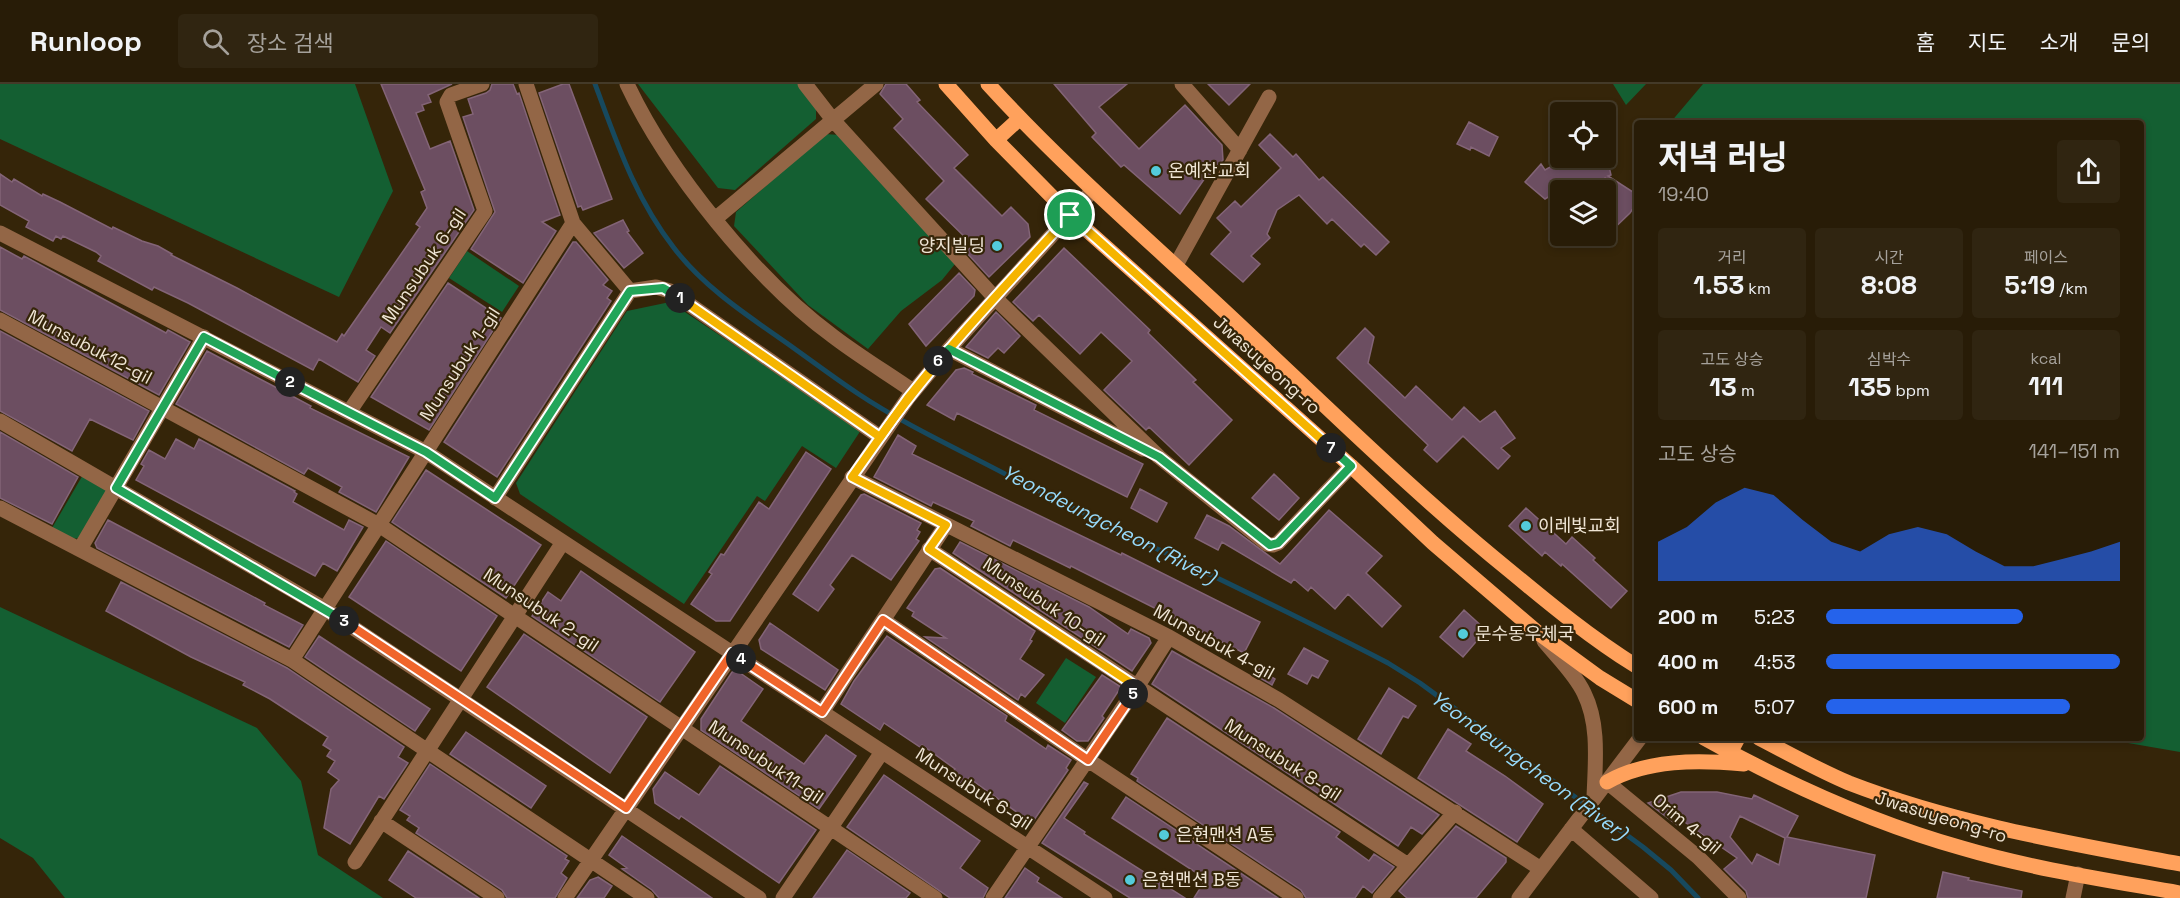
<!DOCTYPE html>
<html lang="ko">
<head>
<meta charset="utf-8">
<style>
	body { margin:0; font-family:"Space Grotesk","Noto Sans KR",sans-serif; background:#302511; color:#f1f3f6; height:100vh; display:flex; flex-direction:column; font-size:22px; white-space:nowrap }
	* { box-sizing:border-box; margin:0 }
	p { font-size:20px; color:#a5a19b }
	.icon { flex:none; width:33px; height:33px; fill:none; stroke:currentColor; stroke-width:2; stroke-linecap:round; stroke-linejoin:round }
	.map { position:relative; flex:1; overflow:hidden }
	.side { position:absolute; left:1634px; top:36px; width:510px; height:621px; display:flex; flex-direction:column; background:#281c07; border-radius:6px; box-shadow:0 3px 9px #0003,0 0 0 2px #443a28 }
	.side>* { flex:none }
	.tools { position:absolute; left:1550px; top:18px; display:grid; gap:12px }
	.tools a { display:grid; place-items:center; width:66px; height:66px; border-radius:6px; background:#281c07; box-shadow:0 3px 9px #0003,0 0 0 2px #443a28; font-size:30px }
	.pin { position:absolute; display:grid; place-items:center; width:51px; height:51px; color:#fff; margin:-26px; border:3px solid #fff; border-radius:50%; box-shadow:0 2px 6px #0007 }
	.km { position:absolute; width:30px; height:30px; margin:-15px; border-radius:50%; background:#222; color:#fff; font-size:16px; line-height:30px; text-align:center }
	.round { display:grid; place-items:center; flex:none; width:63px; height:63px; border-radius:6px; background:#302511 }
	.head { display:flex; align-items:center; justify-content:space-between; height:102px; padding:0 24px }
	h1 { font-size:33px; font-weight:700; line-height:45px }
	.figures { display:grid; grid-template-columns:repeat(3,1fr); gap:9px; height:102px; padding:6px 24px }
	.figures div { display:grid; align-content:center; border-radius:6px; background:#302511; text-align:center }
	.figures b { font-size:26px; font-weight:700 }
	.figures small { font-size:16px; font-weight:400 }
	.figures p { font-size:16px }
	.chart { height:168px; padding:12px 24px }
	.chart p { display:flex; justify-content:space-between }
	.chart svg { width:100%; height:108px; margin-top:6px; fill:#2563eb; opacity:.7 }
	ul { padding:0 24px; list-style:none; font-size:20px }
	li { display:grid; grid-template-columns:96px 72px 1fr; align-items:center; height:45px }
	li i { height:15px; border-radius:8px; background:#2563eb }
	header { display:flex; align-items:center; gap:36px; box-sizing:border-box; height:84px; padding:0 30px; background:#281c07; border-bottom:2px solid #443a28 }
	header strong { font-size:28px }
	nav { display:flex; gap:33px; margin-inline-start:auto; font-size:21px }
	.search { width:420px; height:54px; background:#302511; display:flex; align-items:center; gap:15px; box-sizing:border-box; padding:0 21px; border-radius:6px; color:#a5a19b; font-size:22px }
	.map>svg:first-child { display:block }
	.green { fill:#145f32 }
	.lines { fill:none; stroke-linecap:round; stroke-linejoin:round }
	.stream { stroke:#17495e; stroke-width:5 }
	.building { fill:#6c4e61; stroke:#836477; stroke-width:1.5; fill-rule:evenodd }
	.minor { stroke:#936646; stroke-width:15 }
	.major { stroke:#ffa15c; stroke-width:15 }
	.split-1-casing { stroke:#fff; stroke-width:12 }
	.split-2-casing { stroke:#fff; stroke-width:12 }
	.split-3-casing { stroke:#fff; stroke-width:12 }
	.split-4-casing { stroke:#fff; stroke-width:12 }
	.split-5-casing { stroke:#fff; stroke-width:12 }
	.split-6-casing { stroke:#fff; stroke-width:12 }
	.split-7-casing { stroke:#fff; stroke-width:12 }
	.split-8-casing { stroke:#fff; stroke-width:12 }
	.split-1 { stroke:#f5b400; stroke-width:8 }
	.split-2 { stroke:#22a559; stroke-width:8 }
	.split-3 { stroke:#22a559; stroke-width:8 }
	.split-4 { stroke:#f0652b; stroke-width:8 }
	.split-5 { stroke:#f0652b; stroke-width:8 }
	.split-6 { stroke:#f5b400; stroke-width:8 }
	.split-7 { stroke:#22a559; stroke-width:8 }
	.split-8 { stroke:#f5b400; stroke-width:8 }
	.poi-dot { fill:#53cbda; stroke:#352509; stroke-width:2 }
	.labels { text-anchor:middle; stroke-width:4.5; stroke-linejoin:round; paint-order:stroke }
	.poi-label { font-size:18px; fill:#efe5d5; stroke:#352509; text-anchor:start }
	.street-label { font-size:18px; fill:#efe5d5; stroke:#352509 }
	.water-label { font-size:20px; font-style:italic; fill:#97dafb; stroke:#352509 }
</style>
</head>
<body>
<header>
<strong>Runloop</strong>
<div class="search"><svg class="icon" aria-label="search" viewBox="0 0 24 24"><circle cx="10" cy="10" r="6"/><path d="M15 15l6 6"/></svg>장소 검색</div>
<nav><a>홈</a><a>지도</a><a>소개</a><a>문의</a></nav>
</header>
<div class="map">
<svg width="2180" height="814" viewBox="0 0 2180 814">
	<rect width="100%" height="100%" fill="#352509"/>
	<path class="green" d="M0 0H355L393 107 339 213 0 55Z
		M638 0H798L816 22V35L735 106 718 104Z
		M1613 0H1646L1626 21Z
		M1703 0H2180V668L2099 654H2140V39H1670Z
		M825 50 840 51 955 180 942 196 901 227 868 265 808 221 734 142 736 128Z
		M467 167 519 202 502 228 449 194Z
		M670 218 861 346 836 384 802 362 765 417 757 412 684 520 520 410 516 399 627 227Z
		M84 389 105 401 107 409 81 454 71 455 52 444Z
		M0 523 257 644 301 697 318 771 383 814H65L33 774 0 754Z
		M1066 574 1096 593 1065 639 1036 619Z"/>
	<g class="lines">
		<path class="stream" d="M595 0C617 59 635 114 674 164 706 206 753 235 795 265 816 280 836 295 857 309 905 341 958 365 1009 392 1135 456 1263 514 1388 579L1420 599 1643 763 1671 786 1698 814"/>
	</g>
	<path class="building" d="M381 0H452L428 11 431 18 422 21 424 26 416 29 430 65 450 57 474 126 390 249 381 243 366 266 375 272 358 298 319 275 313 286 188 219 154 203 152 206 98 177 101 172 96 168 63 152 61 155 56 152 53 157 26 143 29 137 0 121V90L12 98 14 95 42 112 43 110 60 118 112 145 113 143 142 157 158 162 172 170 171 171 237 204 337 258 342 250 344 252 420 143 416 140 427 124 421 108 425 106Z
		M492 0H513L517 10 519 9 560 131 542 138 556 147 523 199 471 165 495 128 463 33 473 30 468 15 486 9 490 6Z
		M563 0H569L612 115 583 126 581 122 578 123 539 9Z
		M886 0H906L920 16 917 18 968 71 954 84 1002 132 1011 123 1028 140 1030 153 989 193 966 168 973 161 926 115 944 97 894 44 903 35 880 10Z
		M1054 0H1127L1099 23 1139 65 1185 21 1222 61 1223 76 1207 95 1205 94 1180 130 1124 81 1121 83 1092 53 1096 49Z
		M1208 0H1250L1229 21Z
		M1469 38 1498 53 1489 72 1471 63 1470 66 1457 60Z
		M1270 50 1293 73 1296 70 1319 96 1323 93 1389 158 1376 171 1364 160 1361 163 1332 135 1327 140 1299 111 1277 126 1267 150 1270 154 1251 172 1260 180 1243 198 1211 170 1231 148 1217 134 1235 117 1241 123 1281 84 1259 61Z
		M1566 74H1607L1611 91 1608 92 1636 110V120L1630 129 1605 153V94L1585 106H1571L1568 101 1545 115 1525 98 1541 80 1545 86Z
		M623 136 629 147 627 148 643 169 624 184 594 149Z
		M573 158H576L608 196 603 201 612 207 607 214 611 217 497 393 444 358Z
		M0 163 22 175 24 172 166 249 168 246 190 258 159 311 0 226Z
		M1064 164 1150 246 1148 249 1196 296 1193 298 1232 336 1189 381 1149 343 1146 346 1104 306 1132 277 1101 248 1080 270 1039 231 1033 237 1013 218Z
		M959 189 975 206 974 212 926 262 909 240Z
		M448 199 501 234 429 346 371 313Z
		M996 228 1020 252 1004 269 998 264 988 274 966 263Z
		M1365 244 1374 253 1368 279 1405 314 1416 302 1452 336 1464 323 1480 338 1495 327 1515 354 1501 364 1510 372 1498 385 1463 352 1437 378 1424 366 1428 361 1337 274Z
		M0 247 149 327 133 356 90 335 72 367 0 327Z
		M207 267 279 305 311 322 310 324 409 373 376 428 339 408 342 403 308 384 304 390 176 320Z
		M964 284 973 288 972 290 1036 321 1034 326 1143 380 1127 413 957 329 954 336 927 321 956 286Z
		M0 348 78 393 52 440 0 414Z
		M898 351 916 362 912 370 1121 471 1122 469 1260 538 1244 569 1071 482 1070 484 1013 456 1010 462 971 442 974 437 933 418 931 422 874 393Z
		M176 355 194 365 199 355 295 407 294 408 297 410 293 418 344 446 349 436 363 443 337 487 323 479 315 492 136 396 144 382 141 380 149 366 165 375Z
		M806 368 831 385 730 537H716L691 520 712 490 709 488 721 470 724 471 759 418 769 425Z
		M426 386 541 461 506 514 392 438Z
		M1274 390 1299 414 1279 436 1252 414Z
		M1140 405 1167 419 1157 438 1131 424Z
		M864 410 921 439 917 446 920 448 916 455 919 457 891 496 852 471 830 501 834 505 818 527 793 510 861 411Z
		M1526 424 1566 460 1572 453 1595 474 1593 476 1627 507 1611 524 1562 480 1561 482 1545 468 1542 472 1509 442Z
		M1329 426 1382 472 1366 489 1401 522 1382 543 1348 510 1335 525 1311 503 1308 507 1294 495 1291 499 1222 458 1218 466 1195 454 1207 431 1229 442 1280 480Z
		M108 436 265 519 264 521 303 541 289 563 97 464 95 459Z
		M386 457 497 532 461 587 349 513Z
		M960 458 1089 523 1128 550 1131 545 1149 554 1151 559 1132 587 953 469Z
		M940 484 1035 547 1030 556 1032 557 1020 575 1044 591 1025 613 1021 610 1018 616 925 553 946 554 912 532 914 528 907 524 935 485Z
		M581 487 695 568 660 618 532 532 548 508 561 517Z
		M121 498 287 584 404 663 398 673 408 679 384 715 379 712 350 760 324 744 331 705 339 696 328 688 335 677 327 672 331 666 323 661 328 653 270 615 243 601 245 598 191 573 106 527Z
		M1464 526 1486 546 1463 573 1440 553Z
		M770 539 838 586 825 606 761 565 759 556Z
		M524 550 647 633 610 689 487 603Z
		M319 552 430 625 415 647 305 573Z
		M887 552 1007 632 1005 637 1046 665 1048 661 1071 676 1066 684 1068 686 1032 739 969 694 963 702 949 693 955 685 922 661 920 663 884 639 880 646 841 620 854 597Z
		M1304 564 1328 577 1318 594 1312 591 1307 600 1288 590Z
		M1172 567 1274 624 1439 731 1422 750 1411 743 1398 762 1152 600Z
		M1259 585 1275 595 1272 601 1255 591Z
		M736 586 763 605 741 637 804 680 826 651 856 672 819 725 701 646V635L732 588Z
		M1102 591 1121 603 1102 632 1104 634 1088 657H1077L1062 646Z
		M1389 604 1416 622 1408 634 1403 632 1381 670 1358 655Z
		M1167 634 1340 748 1336 753 1369 777 1374 770 1394 783 1372 809 1363 802 1355 814H1306L1301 806 1137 697 1138 694 1131 690Z
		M1448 645 1471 660 1466 667 1505 692 1543 720 1517 758 1418 694Z
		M466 648 546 702 531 724 450 670Z
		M430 680 567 772 565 775 569 777 561 789 567 794 555 814H507L502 806 416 749 419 744 407 736 410 732 400 726Z
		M720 682 816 746 779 799 681 732 679 735 655 719 653 705 665 688 699 711Z
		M884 691 980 757 960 784 988 804 983 814H950L847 743Z
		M1084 698 1088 700 1064 734 1085 748 1084 750 1185 814H1130L1042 759Z
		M1681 708H1717L1752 715 1754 711 1798 732 1787 753 1875 771 1866 814H1748L1746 807 1724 785 1737 774 1683 737 1680 743 1648 719ZM1740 732 1785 754 1779 781 1757 770 1752 780 1730 753Z
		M1126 713 1278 814H1194L1206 795 1112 734Z
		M1456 742 1506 774V778L1476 814H1407L1399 807Z
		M622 752 673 787 712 814H659L652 806 622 785 627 784 609 771Z
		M847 766 910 809 906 814H813Z
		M408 767 479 814H416L389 796Z
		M1025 784 1039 794 1037 798 1062 814H1005Z
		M1943 788 1969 794 1968 796 2022 807 2021 814H1937Z
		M598 793 612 802 604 814H577L590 796Z"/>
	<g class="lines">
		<path class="minor" d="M526 0 573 139 630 207
			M627 0C668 87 756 196 834 253 859 272 887 289 913 307
			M805 0 833 36 995 214 1159 373 1267 460 1273 461 1278 459 1351 382
			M1182 0 1240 66
			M715 135 876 0
			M0 149 426 368 1105 814
			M1176 181 1269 13
			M630 207 656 203 670 207 880 353
			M0 236 379 441 935 814
			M949 265 1143 365
			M349 328 485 127 447 18 451 11 482 0
			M0 337 325 525 759 814
			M852 393 1169 553 1279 616 1541 785
			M495 414 630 207
			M0 424 292 576 647 814
			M80 465 204 253
			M929 465 1408 781
			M883 536 1088 676 1296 814
			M1544 557C1558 574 1575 590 1584 609 1600 641 1595 680 1594 714
			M292 576 573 139
			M822 628 946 441
			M1607 698 1698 773 1739 814
			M381 737 497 814
			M1571 745 1651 814
			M355 778 563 458
			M565 814 908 314 949 265 1093 106
			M783 814 882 668
			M993 814 1137 603 1169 553
			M1380 814 1455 728
			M1519 814 1640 654
			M2073 814 2078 790"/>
		<path class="major" d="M946 0 996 56 1070 131 1351 382 1433 459 1537 548 1600 594 1636 616
			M988 0C1070 90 1164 169 1252 253 1337 333 1420 414 1510 487 1551 521 1591 554 1636 582
			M996 56 1019 35
			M1704 654C1785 699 1873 739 1962 764 2033 785 2107 796 2180 809
			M1759 654C1788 669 1818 686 1849 699 1955 740 2068 759 2180 780
			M1730 669 1738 654
			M1607 698C1648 675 1698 676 1744 680"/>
	</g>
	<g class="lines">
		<defs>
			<path id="split-1" d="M680 214 880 353C936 274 1004 204 1070 131"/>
			<path id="split-2" d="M290 298 426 368 495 414 630 207 663 204 680 214"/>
			<path id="split-3" d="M290 298 204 253 116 404 344 537"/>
			<path id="split-4" d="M344 537 626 724 732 569 741 575"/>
			<path id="split-5" d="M741 575 822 628 883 536 1088 676 1133 610"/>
			<path id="split-6" d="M938 277 908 314 852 393 946 441 929 465 1137 603 1133 610"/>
			<path id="split-7" d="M938 277 949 265 1159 373 1270 461 1278 459 1351 382 1331 364"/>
			<path id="split-8" d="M1070 131 1331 364"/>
		</defs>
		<use href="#split-1" class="split-1-casing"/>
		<use href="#split-2" class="split-2-casing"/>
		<use href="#split-3" class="split-3-casing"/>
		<use href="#split-4" class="split-4-casing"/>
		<use href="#split-5" class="split-5-casing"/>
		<use href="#split-6" class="split-6-casing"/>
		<use href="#split-7" class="split-7-casing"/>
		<use href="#split-8" class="split-8-casing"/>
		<use href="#split-1" class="split-1"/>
		<use href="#split-2" class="split-2"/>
		<use href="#split-3" class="split-3"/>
		<use href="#split-4" class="split-4"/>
		<use href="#split-5" class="split-5"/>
		<use href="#split-6" class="split-6"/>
		<use href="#split-7" class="split-7"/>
		<use href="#split-8" class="split-8"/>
	</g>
	<g class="poi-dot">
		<circle cx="1156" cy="87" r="6"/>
		<circle cx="997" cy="162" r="6"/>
		<circle cx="1526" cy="442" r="6"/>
		<circle cx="1463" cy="550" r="6"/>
		<circle cx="1164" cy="751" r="6"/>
		<circle cx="1130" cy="796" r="6"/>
	</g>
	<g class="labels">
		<g class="poi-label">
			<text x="1168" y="93">온예찬교회</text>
			<text x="985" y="168" text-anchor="end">양지빌딩</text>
			<text x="1538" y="448">이레빛교회</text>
			<text x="1475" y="556">문수동우체국</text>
			<text x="1176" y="757">은현맨션 A동</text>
			<text x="1142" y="802">은현맨션 B동</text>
		</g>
		<g class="street-label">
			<text transform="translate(424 182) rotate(-56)" y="6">Munsubuk 6-gil</text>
			<text transform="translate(90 263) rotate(28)" y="6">Munsubuk12-gil</text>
			<text transform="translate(460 280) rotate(-57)" y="6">Munsubuk 1-gil</text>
			<text transform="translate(1267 281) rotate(42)" y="6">Jwasuyeong-ro</text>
			<text transform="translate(1044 518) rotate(34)" y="6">Munsubuk 10-gil</text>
			<text transform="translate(541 526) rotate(34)" y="6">Munsubuk 2-gil</text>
			<text transform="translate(1214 558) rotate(29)" y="6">Munsubuk 4-gil</text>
			<text transform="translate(1283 676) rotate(33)" y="6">Munsubuk 8-gil</text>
			<text transform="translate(766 678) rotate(34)" y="6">Munsubuk11-gil</text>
			<text transform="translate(974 705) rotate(33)" y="6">Munsubuk 6-gil</text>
			<text transform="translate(1941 733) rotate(17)" y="6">Jwasuyeong-ro</text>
			<text transform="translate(1687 740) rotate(40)" y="6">Orim 4-gil</text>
		</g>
		<g class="water-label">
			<text transform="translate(1109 440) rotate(27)" y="7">Yeondeungcheon (River)</text>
			<text transform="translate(1529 681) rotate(36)" y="7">Yeondeungcheon (River)</text>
		</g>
	</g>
</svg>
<div class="tools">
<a><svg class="icon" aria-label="locate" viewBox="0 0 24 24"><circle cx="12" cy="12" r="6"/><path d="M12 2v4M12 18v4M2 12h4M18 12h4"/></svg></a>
<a><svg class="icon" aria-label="layers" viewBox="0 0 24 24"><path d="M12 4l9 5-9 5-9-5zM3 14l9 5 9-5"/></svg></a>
</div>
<div class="pin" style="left:1070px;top:131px;background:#1e9e55"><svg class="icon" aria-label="arrive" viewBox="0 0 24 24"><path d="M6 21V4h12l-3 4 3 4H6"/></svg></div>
<b class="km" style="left:680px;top:214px">1</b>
<b class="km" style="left:290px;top:298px">2</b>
<b class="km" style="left:344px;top:537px">3</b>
<b class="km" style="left:741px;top:575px">4</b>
<b class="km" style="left:1133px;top:610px">5</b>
<b class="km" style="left:938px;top:277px">6</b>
<b class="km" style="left:1331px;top:364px">7</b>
<section class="side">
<div class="head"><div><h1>저녁 러닝</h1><p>19:40</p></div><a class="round"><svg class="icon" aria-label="share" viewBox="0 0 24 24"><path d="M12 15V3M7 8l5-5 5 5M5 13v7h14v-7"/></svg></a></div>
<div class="figures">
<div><p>거리</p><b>1.53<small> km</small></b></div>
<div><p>시간</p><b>8:08</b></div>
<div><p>페이스</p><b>5:19<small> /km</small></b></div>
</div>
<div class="figures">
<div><p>고도 상승</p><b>13<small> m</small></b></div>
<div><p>심박수</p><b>135<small> bpm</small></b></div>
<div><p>kcal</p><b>111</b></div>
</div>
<div class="chart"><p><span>고도 상승</span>141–151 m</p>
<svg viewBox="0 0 160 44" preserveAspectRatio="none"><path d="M0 44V28L10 22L20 12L30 6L40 9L50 19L60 28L70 32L80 25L90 22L100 25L110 32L120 38L130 38L140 35L150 32L160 28V44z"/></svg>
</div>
<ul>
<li><b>200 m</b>5:23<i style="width:67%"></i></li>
<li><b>400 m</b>4:53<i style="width:100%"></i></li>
<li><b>600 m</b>5:07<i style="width:83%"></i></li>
</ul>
</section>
</div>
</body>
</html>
